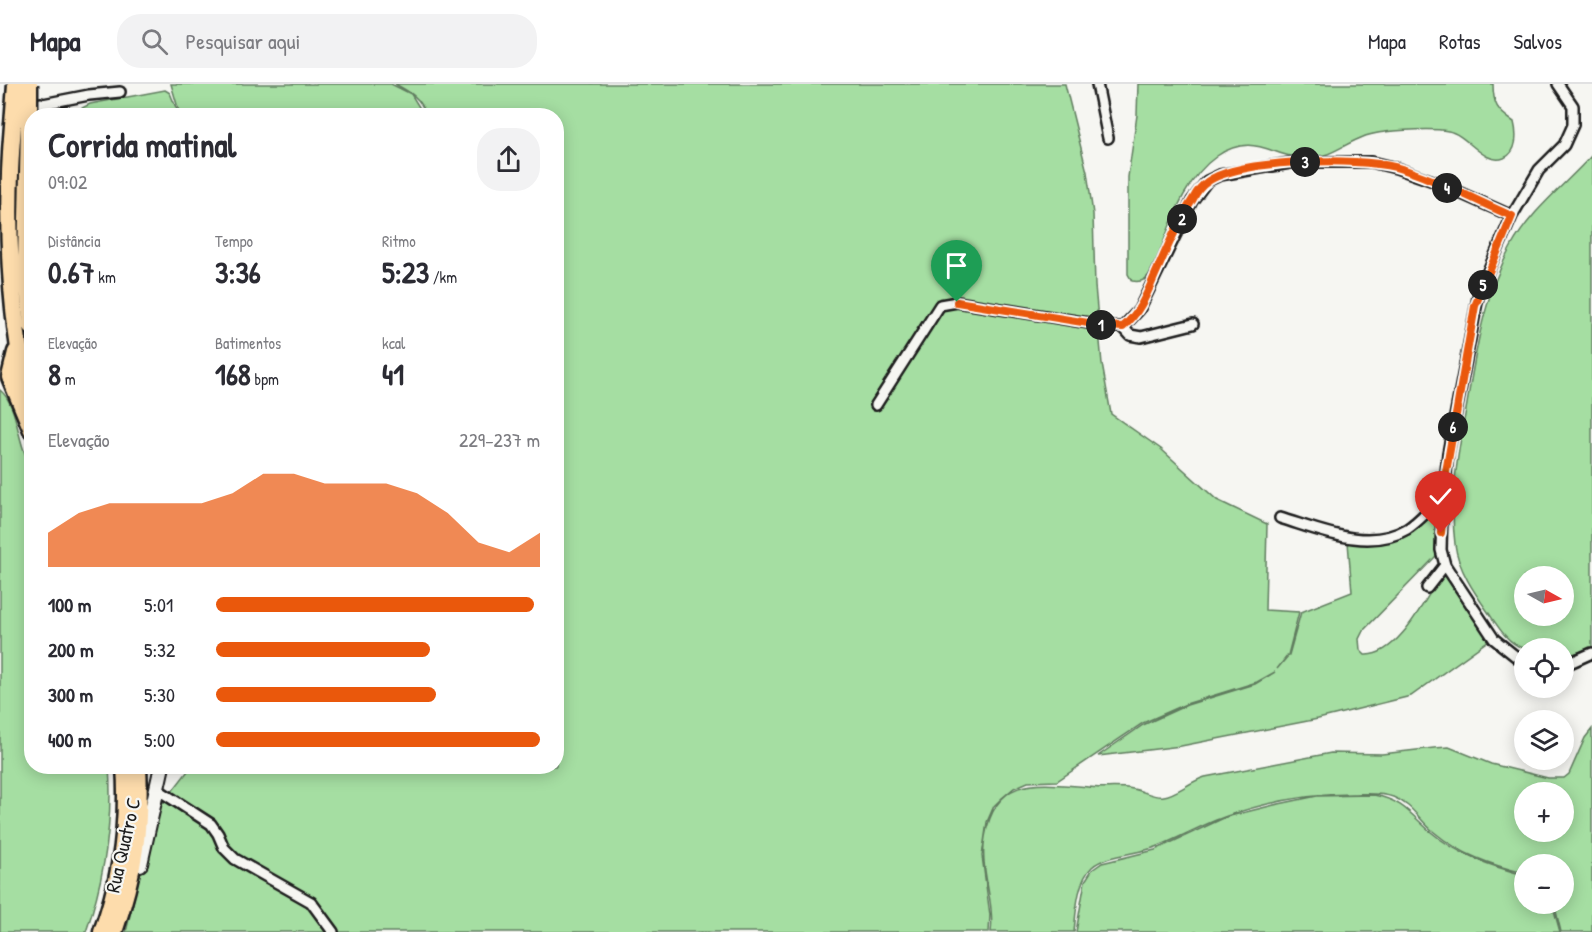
<!DOCTYPE html>
<html lang="pt">
<head>
<meta charset="utf-8">
<style>
	body { margin:0; font-family:"Patrick Hand",sans-serif; background:#f2f2f3; color:#2b2b33; height:100vh; display:flex; flex-direction:column; font-size:22px; white-space:nowrap }
	* { box-sizing:border-box; margin:0 }
	p { font-size:20px; color:#7c7c81 }
	.icon { flex:none; width:33px; height:33px; fill:none; stroke:currentColor; stroke-width:2; stroke-linecap:round; stroke-linejoin:round }
	.map { position:relative; flex:1; overflow:hidden }
	.sheet { position:absolute; left:24px; top:24px; width:540px; height:666px; display:flex; flex-direction:column; background:#fff; border-radius:24px; box-shadow:0 3px 15px #0003 }
	.sheet>* { flex:none }
	.needle { width:39px; rotate:98deg }
	.tools { position:absolute; left:1514px; top:482px; display:grid; gap:12px }
	.tools a { display:grid; place-items:center; width:60px; height:60px; border-radius:50%; background:#fff; box-shadow:0 3px 15px #0003; font-size:30px }
	.pin { position:absolute; display:grid; place-items:center; width:51px; height:51px; color:#fff; margin:-62px -26px; border-radius:50% 50% 50% 0; rotate:-45deg; box-shadow:0 0 6px #0007 }
	.pin .icon { rotate:45deg }
	.km { position:absolute; width:30px; height:30px; margin:-15px; border-radius:50%; background:#222; color:#fff; font-size:16px; line-height:30px; text-align:center }
	.round { display:grid; place-items:center; flex:none; width:63px; height:63px; border-radius:24px; background:#f2f2f3 }
	.summary { display:flex; align-items:center; justify-content:space-between; height:102px; padding:0 24px }
	h1 { font-size:33px; font-weight:800; line-height:45px }
	.figures { display:grid; grid-template-columns:repeat(3,1fr); gap:9px; height:102px; padding:6px 24px }
	.figures div { display:grid; align-content:center }
	.figures b { font-size:30px; font-weight:800 }
	.figures small { font-size:16px; font-weight:400 }
	.figures p { font-size:16px }
	.chart { height:168px; padding:12px 24px }
	.chart p { display:flex; justify-content:space-between }
	.chart svg { width:100%; height:108px; margin-top:6px; fill:#ea580c; opacity:.7 }
	ul { padding:0 24px; list-style:none; font-size:20px }
	li { display:grid; grid-template-columns:96px 72px 1fr; align-items:center; height:45px }
	li i { height:15px; border-radius:8px; background:#ea580c }
	header { display:flex; align-items:center; gap:36px; box-sizing:border-box; height:84px; padding:0 30px; background:#fff; border-bottom:2px solid #e1e1e2 }
	header strong { font-size:28px }
	nav { display:flex; gap:33px; margin-inline-start:auto; font-size:21px }
	.search { width:420px; height:54px; background:#f2f2f3; display:flex; align-items:center; gap:15px; box-sizing:border-box; padding:0 21px; border-radius:24px; color:#7c7c81; font-size:22px }
	.map>svg:first-child { display:block }
	.green { fill:#a5dea2; stroke:#607d5f; stroke-width:1.5; fill-rule:evenodd }
	.lines { fill:none; stroke-linecap:round; stroke-linejoin:round }
	.street-casing { stroke:#1c1c1c; stroke-width:14 }
	.secondary-casing { stroke:#1c1c1c; stroke-width:18 }
	.highway-casing { stroke:#1c1c1c; stroke-width:21 }
	.street { stroke:#f6f6f2; stroke-width:9 }
	.secondary { stroke:#f6f6f2; stroke-width:14 }
	.highway { stroke:#fddcac; stroke-width:16 }
	.highway-bridge-casing { stroke:#1c1c1c; stroke-width:21; stroke-linecap:butt }
	.highway-bridge { stroke:#fddcac; stroke-width:16 }
	.route-casing { stroke:#fff; stroke-width:12 }
	.route { stroke:#ea580c; stroke-width:8 }
	.labels { text-anchor:middle; stroke-width:4.5; stroke-linejoin:round; paint-order:stroke }
	.street-label { font-size:20px; fill:#1c1c1c; stroke:#f6f6f2 }
</style>
</head>
<body>
<header>
<strong>Mapa</strong>
<div class="search"><svg class="icon" aria-label="search" viewBox="0 0 24 24"><circle cx="10" cy="10" r="6"/><path d="M15 15l6 6"/></svg>Pesquisar aqui</div>
<nav><a>Mapa</a><a>Rotas</a><a>Salvos</a></nav>
</header>
<div class="map">
<svg width="1592" height="848" viewBox="0 0 1592 848">
	<rect width="100%" height="100%" fill="#f6f6f2"/>
	<filter id="ink" filterUnits="userSpaceOnUse"><feTurbulence type="fractalNoise" baseFrequency=".0167" numOctaves="2"/><feDisplacementMap in="SourceGraphic" scale="12" xChannelSelector="R" yChannelSelector="G"/><feConvolveMatrix kernelMatrix="1 2 1 2 8 2 1 2 1" color-interpolation-filters="sRGB"/></filter>
	<g filter="url(#ink)">
		<path class="green" d="M171 0H391L411 10 424 31H180Z
			M395 0H1065L1087 88 1093 130 1095 202 1102 280 1111 330 1161 365 1217 416 1267 440 1265 526 1299 528 1288 571 1277 585 1289 571 1301 528 1352 508 1348 458 1378 457 1438 422 1437 471 1363 547 1359 555 1360 566 1365 571C1399 573 1427 511 1444 486L1489 556 1411 612 1318 635 1181 662 1098 672 1143 641 1187 621 1255 600 1275 588 1257 598 1186 620 1143 639 1057 697 1028 698 1014 704 1002 714 994 722 987 738 982 772 990 831 989 848H126L148 755 160 723 191 683 556 682V32L426 31C421 14 410 8 395 0Z
			M1138 0H1493C1493 20 1497 27 1514 38 1517 50 1518 68 1504 74 1484 82 1467 50 1448 47 1431 44 1379 46 1363 53 1342 61 1333 72 1309 74 1275 76 1255 46 1217 72 1181 97 1169 147 1153 185 1147 195 1143 199 1132 197L1128 190V93L1137 31Z
			M165 6 170 9 179 31H77L82 24 90 20Z
			M1592 71V564L1563 573V564C1551 564 1533 567 1523 564 1507 559 1497 541 1488 528 1474 508 1458 485 1455 460 1449 413 1459 365 1467 320 1476 266 1484 211 1511 163 1531 126 1565 101 1592 71ZM1524 492H1563V531H1524Z
			M0 306C19 322 16 359 31 381L32 682 109 683C113 738 104 795 86 848H0Z
			M1592 645V848H1561L1554 819H1563V780H1524V789C1491 781 1460 770 1434 748 1419 736 1412 720 1393 713 1380 708 1365 710 1352 710 1310 710 1267 718 1227 732 1203 740 1180 754 1156 763 1138 770 1106 770 1092 783 1077 797 1076 829 1074 848H991C995 816 979 785 985 753 996 690 1039 699 1088 703 1103 705 1118 702 1133 705 1144 707 1154 714 1164 712 1175 711 1191 697 1205 693L1331 669 1382 670 1434 664 1449 663 1491 680 1548 694H1564L1569 690 1585 654ZM1524 708H1563V747H1524Z
			M1374 711C1404 717 1410 730 1431 748 1458 771 1491 782 1524 791V819H1552L1560 848H1076L1085 797 1092 786 1102 779 1155 766 1226 733 1274 721 1317 712Z"/>
		<g class="lines">
			<defs>
				<path id="street" d="M1097 0 1108 54
					M41 19 57 32
					M43 20 89 11 120 8
					M1123 243 1130 251 1141 253 1193 240
					M876 321 940 221 957 218 1114 243H1123L1139 226 1192 117 1207 97 1220 91 1296 78H1371L1396 84 1433 97 1512 132
					M1280 434C1320 446 1368 468 1407 445 1420 437 1430 423 1443 414
					M1427 504 1445 481
					M1524 579 1494 555 1445 481 1441 466 1442 427 1448 369 1479 208 1512 132 1539 86 1564 61 1573 41V22L1558 0
					M1563 582 1592 569
					M160 707 211 740 218 750 224 764 235 775 311 818 333 848"/>
				<path id="secondary" d="M140 780 162 682"/>
				<path id="highway" d="M13 41C5 134 9 238 32 329
					M29 43 26 183 32 242
					M16 268 10 293 32 346
					M102 848C122 793 129 740 125 682
					M114 848C134 790 141 744 138 682"/>
			</defs>
			<use href="#street" class="street-casing"/>
			<use href="#secondary" class="secondary-casing"/>
			<use href="#highway" class="highway-casing"/>
			<use href="#street" class="street"/>
			<use href="#secondary" class="secondary"/>
			<use href="#highway" class="highway"/>
			<defs>
				<path id="highway-bridge" d="M13 41 16 0
					M29 43V0"/>
			</defs>
			<use href="#highway-bridge" class="highway-bridge-casing"/>
			<use href="#highway-bridge" class="highway-bridge"/>
		</g>
	</g>
	<g class="lines" filter="url(#ink)">
		<defs>
			<path id="route" d="M957 218 1107 242 1123 243C1143 226 1149 203 1160 180 1169 159 1180 135 1193 115 1196 109 1201 102 1207 98 1237 75 1358 73 1395 83 1435 94 1474 116 1512 132L1475 222 1446 388 1441 449"/>
		</defs>
		<use href="#route" class="route-casing"/>
		<use href="#route" class="route"/>
	</g>
	<g class="labels">
		<g class="street-label">
			<text transform="translate(123 761) rotate(-77)" y="7">Rua Quatro C</text>
		</g>
	</g>
</svg>
<div class="tools">
<a><svg class="needle" viewBox="-14 -14 28 28"><path d="M0-13l5 13h-10z" fill="#e53935"/><path d="M0 13l5-13h-10z" fill="#7c7c81"/></svg></a>
<a><svg class="icon" aria-label="locate" viewBox="0 0 24 24"><circle cx="12" cy="12" r="6"/><path d="M12 2v4M12 18v4M2 12h4M18 12h4"/></svg></a>
<a><svg class="icon" aria-label="layers" viewBox="0 0 24 24"><path d="M12 4l9 5-9 5-9-5zM3 14l9 5 9-5"/></svg></a>
<a>+</a>
<a>−</a>
</div>
<div class="pin" style="left:957px;top:218px;background:#1e9e55"><svg class="icon" aria-label="arrive" viewBox="0 0 24 24"><path d="M6 21V4h12l-3 4 3 4H6"/></svg></div>
<div class="pin" style="left:1441px;top:449px;background:#d93025"><svg class="icon" aria-label="check" viewBox="0 0 24 24"><path d="M5 12l5 5 9-10"/></svg></div>
<b class="km" style="left:1101px;top:241px">1</b>
<b class="km" style="left:1182px;top:135px">2</b>
<b class="km" style="left:1305px;top:78px">3</b>
<b class="km" style="left:1447px;top:104px">4</b>
<b class="km" style="left:1483px;top:201px">5</b>
<b class="km" style="left:1453px;top:343px">6</b>
<section class="sheet">
<div class="summary"><div><h1>Corrida matinal</h1><p>09:02</p></div><a class="round"><svg class="icon" aria-label="share" viewBox="0 0 24 24"><path d="M12 15V3M7 8l5-5 5 5M5 13v7h14v-7"/></svg></a></div>
<div class="figures">
<div><p>Distância</p><b>0.67<small> km</small></b></div>
<div><p>Tempo</p><b>3:36</b></div>
<div><p>Ritmo</p><b>5:23<small> /km</small></b></div>
</div>
<div class="figures">
<div><p>Elevação</p><b>8<small> m</small></b></div>
<div><p>Batimentos</p><b>168<small> bpm</small></b></div>
<div><p>kcal</p><b>41</b></div>
</div>
<div class="chart"><p><span>Elevação</span>229–237 m</p>
<svg viewBox="0 0 160 44" preserveAspectRatio="none"><path d="M0 44V30L10 22L20 18L30 18L40 18L50 18L60 14L70 6L80 6L90 10L100 10L110 10L120 14L130 22L140 34L150 38L160 30V44z"/></svg>
</div>
<ul>
<li><b>100 m</b>5:01<i style="width:98%"></i></li>
<li><b>200 m</b>5:32<i style="width:66%"></i></li>
<li><b>300 m</b>5:30<i style="width:68%"></i></li>
<li><b>400 m</b>5:00<i style="width:100%"></i></li>
</ul>
</section>
</div>
</body>
</html>
